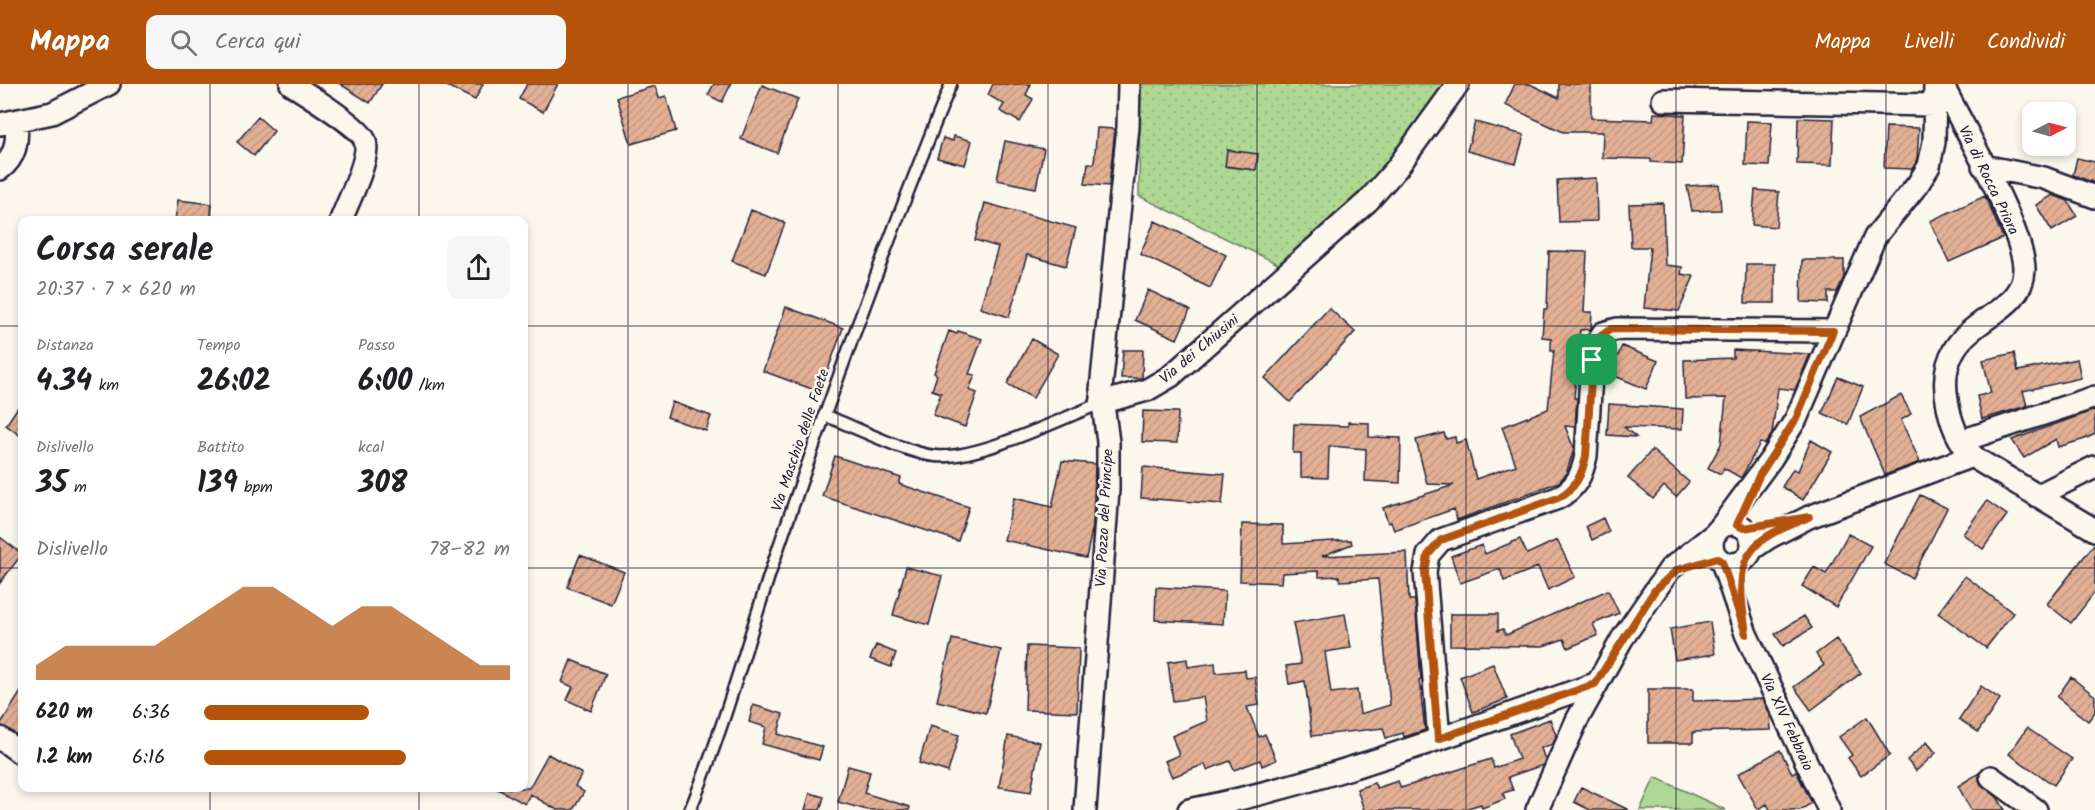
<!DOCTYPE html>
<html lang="it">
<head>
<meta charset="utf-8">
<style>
	body { margin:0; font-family:Kalam,sans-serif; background:#f6f6f6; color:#202124; height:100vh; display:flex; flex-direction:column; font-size:22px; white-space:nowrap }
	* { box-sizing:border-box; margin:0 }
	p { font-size:20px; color:#757577 }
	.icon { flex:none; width:33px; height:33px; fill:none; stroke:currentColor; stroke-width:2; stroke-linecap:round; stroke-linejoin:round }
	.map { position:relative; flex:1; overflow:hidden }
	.drawer { position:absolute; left:18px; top:132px; width:510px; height:576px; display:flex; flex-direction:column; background:#fff; border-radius:12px; box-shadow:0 3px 9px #0003 }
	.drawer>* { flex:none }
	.needle { width:39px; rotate:84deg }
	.buttons { position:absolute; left:2022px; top:18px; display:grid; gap:12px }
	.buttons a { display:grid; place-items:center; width:54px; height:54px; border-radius:12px; background:#fff; box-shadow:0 3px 9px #0003; font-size:30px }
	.pin { position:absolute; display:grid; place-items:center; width:51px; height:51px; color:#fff; margin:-26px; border-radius:12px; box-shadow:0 3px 9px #0006 }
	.round { display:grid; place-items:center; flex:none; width:63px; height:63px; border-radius:12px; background:#f6f6f6 }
	.headline { display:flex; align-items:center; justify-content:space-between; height:102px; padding:0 18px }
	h1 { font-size:33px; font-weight:600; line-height:45px }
	.figures { display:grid; grid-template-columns:repeat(3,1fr); gap:9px; height:102px; padding:6px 18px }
	.figures div { display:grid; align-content:center }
	.figures b { font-size:30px; font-weight:600 }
	.figures small { font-size:16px; font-weight:400 }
	.figures p { font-size:16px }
	.chart { height:168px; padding:12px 18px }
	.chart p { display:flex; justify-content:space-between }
	.chart svg { width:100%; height:108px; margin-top:6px; fill:#b45309; opacity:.7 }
	ul { padding:0 18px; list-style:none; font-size:20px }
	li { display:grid; grid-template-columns:96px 72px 1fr; align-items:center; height:45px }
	li i { height:15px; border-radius:8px; background:#b45309 }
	header { display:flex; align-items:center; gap:36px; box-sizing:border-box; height:84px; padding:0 30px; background:#b45309; color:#fff }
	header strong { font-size:28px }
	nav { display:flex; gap:33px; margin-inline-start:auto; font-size:21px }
	.search { width:420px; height:54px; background:#f6f6f6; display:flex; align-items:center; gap:15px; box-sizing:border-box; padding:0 21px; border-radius:12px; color:#757577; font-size:22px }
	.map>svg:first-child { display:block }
	.park { fill:url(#park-dots); stroke:#687d68; stroke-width:1.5; fill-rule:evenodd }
	.garden { fill:#afd894; stroke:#687d68; stroke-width:1.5 }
	.building { fill:url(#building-hatch); stroke:#22223b; stroke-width:1.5 }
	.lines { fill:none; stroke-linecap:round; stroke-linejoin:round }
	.lane-casing { stroke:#22223b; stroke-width:15 }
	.street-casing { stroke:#22223b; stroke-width:26 }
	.lane { stroke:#fbf7ec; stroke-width:10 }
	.street { stroke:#fbf7ec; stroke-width:21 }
	.route-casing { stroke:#fff; stroke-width:12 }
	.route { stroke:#b45309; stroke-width:8 }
	.grid { fill:none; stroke:#22223b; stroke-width:1.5; stroke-opacity:0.55 }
	.labels { text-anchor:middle; stroke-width:5; stroke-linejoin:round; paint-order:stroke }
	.street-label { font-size:15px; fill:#22223b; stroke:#fbf7ec }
</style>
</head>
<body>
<header>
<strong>Mappa</strong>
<div class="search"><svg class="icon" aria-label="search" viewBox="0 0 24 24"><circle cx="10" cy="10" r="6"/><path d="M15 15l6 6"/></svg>Cerca qui</div>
<nav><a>Mappa</a><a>Livelli</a><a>Condividi</a></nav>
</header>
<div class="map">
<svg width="2095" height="726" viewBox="0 0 2095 726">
	<defs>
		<pattern id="park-dots" width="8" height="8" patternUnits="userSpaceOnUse" patternTransform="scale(1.5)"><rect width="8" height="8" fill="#afd894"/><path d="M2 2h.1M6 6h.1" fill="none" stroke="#96b980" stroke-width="1.8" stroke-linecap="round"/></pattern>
		<pattern id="building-hatch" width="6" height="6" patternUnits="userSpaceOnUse" patternTransform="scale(1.5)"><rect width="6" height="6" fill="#e3b096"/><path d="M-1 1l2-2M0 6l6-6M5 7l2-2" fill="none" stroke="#c29782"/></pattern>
	</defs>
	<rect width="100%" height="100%" fill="#fbf7ec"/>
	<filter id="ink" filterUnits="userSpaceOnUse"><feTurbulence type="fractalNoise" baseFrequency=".0167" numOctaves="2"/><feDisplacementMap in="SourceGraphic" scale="12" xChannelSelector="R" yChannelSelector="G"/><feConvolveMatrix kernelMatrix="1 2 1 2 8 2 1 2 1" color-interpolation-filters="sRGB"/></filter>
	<g filter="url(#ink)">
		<path class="park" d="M1140 0H1443L1398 67 1366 106 1282 182 1139 112ZM1227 66 1258 71 1256 86 1226 83Z"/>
		<path class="garden" d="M1655 693 1726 726H1640Z"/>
		<path class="building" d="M340 0H382L370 19Z
			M443 0H483L475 16Z
			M527 0H558L543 28 519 15Z
			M714 0H731L722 18 708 11Z
			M993 0H1031L1026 11 1033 15 1020 38 1000 27 1004 20 988 11Z
			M1515 0H1530L1559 14V0H1591V34L1653 36 1654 29 1685 31 1682 80 1651 78V75L1602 74 1603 48H1563L1505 21Z
			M762 1 798 15 777 69 741 55Z
			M655 2 659 14 666 12 676 47 631 60 617 13Z
			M258 33 274 47 254 72 237 58Z
			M1798 34 1834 35 1832 81 1797 80Z
			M1747 37 1772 38 1769 82 1745 81Z
			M1475 38 1524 51 1516 80 1467 67Z
			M1886 43 1919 44 1917 76 1912 85 1884 84Z
			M1097 44 1115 45 1109 102 1085 100 1088 79 1094 80Z
			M954 52 972 57 965 81 937 74 943 54 953 57Z
			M1005 57 1044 65 1036 104 997 96Z
			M1227 66 1258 70 1256 86 1225 82Z
			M2077 74 2095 78V99L2073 91Z
			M1596 94 1597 137 1559 138 1557 96Z
			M1719 100 1721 126 1692 127 1687 102Z
			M1755 106 1779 108 1776 143 1752 141Z
			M2053 111 2068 117 2077 132 2052 147 2036 121Z
			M1985 112 2003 154 1949 178 1930 137Z
			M178 116 212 120 210 136H175Z
			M985 119 1076 144 1066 182 1027 171 1009 233 980 224 998 163 975 156Z
			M1663 119 1665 181 1682 183 1681 190 1694 192 1679 227 1644 224 1650 163H1631L1629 120Z
			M751 126 785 139 766 190 732 177Z
			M1155 137 1226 171 1210 204 1140 170Z
			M1549 167 1587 168 1584 228H1592L1591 245 1580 246 1574 314H1577L1575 343 1565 342 1574 365 1566 390 1559 398 1457 436 1454 425 1394 446 1391 438 1388 439 1383 424 1454 401 1427 400 1416 356 1444 349 1446 355 1455 353 1456 359 1466 356 1476 395 1516 381 1502 343 1548 325 1554 267H1551V254L1542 253 1544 225H1547Z
			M1802 176H1844V193L1837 208H1828V219L1801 218Z
			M1746 180H1775V219H1745Z
			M1148 206 1190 226 1177 255 1135 236Z
			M786 223 843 244 820 308 763 287Z
			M1329 224 1355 248 1290 318 1265 294Z
			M949 247 957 250 958 247 982 255 969 290 975 291 969 306 977 309 965 343 933 331 941 309 932 306 937 291 934 289Z
			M1032 255 1058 270 1033 314 1007 300Z
			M1622 262 1658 277 1646 305 1610 290Z
			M1123 266H1143L1142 294H1121Z
			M1733 266 1810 270 1795 306 1778 304 1772 350 1765 360 1760 359 1741 394 1724 384 1721 390 1708 384 1721 360 1726 314 1685 315 1684 276 1733 274Z
			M2014 269 2018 287 2077 275 2081 294 2023 307 2027 322 1982 335 1977 312 1991 309 1983 276Z
			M1838 293 1863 303 1848 340 1822 329Z
			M1901 311 1911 330 1901 336 1920 378 1885 391 1860 333Z
			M22 317V353L6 341Z
			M672 318 711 332 706 347 667 333Z
			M1609 320 1683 325 1682 345 1624 343 1636 353 1607 351Z
			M2095 326V350L2085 355 2058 363 2056 355 2024 374 2012 356Z
			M1143 327 1178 328 1177 359 1142 358Z
			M1348 338 1369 339V353L1401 354 1400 399 1365 397 1366 365 1329 362 1328 394 1301 393V369H1293L1294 340 1348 342Z
			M1811 356 1832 368 1803 416 1782 403 1793 385 1798 387Z
			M1652 366 1689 398 1676 413 1664 402 1653 415 1628 394Z
			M835 372 901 394 899 400 969 423 958 457 822 412Z
			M1062 377 1095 380 1093 442 1086 474 1004 456 1014 414 1052 423Z
			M1143 383 1225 390 1222 420 1141 414Z
			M1920 411 1947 424 1912 494 1884 480Z
			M1987 417 2007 431 1983 465 1963 450Z
			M1603 434 1609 448 1592 456 1586 442Z
			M1242 440 1283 441V460L1351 456 1352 460 1322 472 1407 468 1409 516H1415L1421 596H1419L1425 646 1404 653 1403 649 1386 654 1383 644 1312 652 1305 597 1289 600 1286 582 1301 580 1293 539 1345 530 1351 564 1325 568 1331 609 1357 606 1360 630 1390 621 1378 495 1340 497 1339 492 1319 493V487L1282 489 1281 499 1240 497Z
			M1848 450 1871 462 1836 523 1802 502 1814 483 1826 490Z
			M0 453 22 470 0 499Z
			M1520 455 1527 470 1557 456 1575 493 1548 506 1538 483 1504 497 1500 485 1460 499 1451 472 1482 461 1485 470Z
			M2095 459V508L2071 539 2047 520Z
			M580 471 624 488 611 520 567 503Z
			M906 483 942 492 929 541 893 531Z
			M1965 492 2013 529 1986 564 1938 529Z
			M1156 503 1225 507 1223 540 1155 536Z
			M1608 506 1619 529 1593 540 1598 551 1568 564 1564 555 1543 562 1450 561V530H1498V547L1503 545 1506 551Z
			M1804 532 1812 544 1783 562 1775 550Z
			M1710 538 1715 570 1675 576 1670 545Z
			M952 555 1001 566 986 629 937 617Z
			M1836 555 1861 589 1811 626 1794 603 1824 581 1816 570Z
			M876 561 896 569 891 583 870 575Z
			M1027 562 1079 564 1077 628 1025 626Z
			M1187 575 1188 583 1215 579 1216 589 1245 586 1246 594 1255 593 1259 621 1247 623 1259 653 1265 650 1276 676 1262 682 1260 676 1234 686 1230 677 1207 686 1205 680 1172 693 1165 677 1179 671 1172 652 1207 637 1203 613 1173 617 1168 578Z
			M571 576 606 590 591 627 567 616 573 603 562 598Z
			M1493 580 1507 615 1473 628 1460 593Z
			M2071 593 2095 612V628L2088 637 2057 613Z
			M1981 602 2000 615 1978 648 1959 635Z
			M1648 605H1693V617L1763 615 1770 631 1771 646 1693 648V659H1648Z
			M22 606V655L0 641Z
			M753 621 783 630 778 650 823 663 819 676 762 660 766 643 749 638Z
			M1867 633 1890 671 1861 692 1848 674 1852 671 1839 653Z
			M1550 635 1556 651 1553 660 1541 664 1545 676 1543 681 1508 693 1513 706 1503 709 1505 715 1482 724 1481 720 1461 726H1364L1357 705 1374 699 1377 704 1398 697 1401 704 1491 675 1494 684 1519 675 1510 650Z
			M930 642 959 651 948 688 919 679Z
			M2027 644 2072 675 2054 701 2009 670Z
			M1008 652 1040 658 1031 708 999 703Z
			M1927 658 1936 669 1916 687 1907 676Z
			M1780 666 1792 689 1796 687 1812 719 1800 726H1770L1767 720 1758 725 1738 690Z
			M548 670 582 690 575 702 584 708 573 726H557L530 710 525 720 496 704H529Z
			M848 682 870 688 864 709 910 723 909 726H867L838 718Z
			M1979 689 1980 699 1997 713 2005 726H1971L1958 702Z
			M1581 703 1629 726H1590L1574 718Z
			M810 709 824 713 820 726H805Z"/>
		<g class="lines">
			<defs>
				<path id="lane" d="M824 331C853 342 908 370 936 372 977 376 1061 335 1101 319
					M690 726C725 642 748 554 777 468 831 310 888 154 951 0"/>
				<path id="street" d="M291 0C305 9 362 44 365 57 371 74 347 119 341 136
					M1942 0C1961 39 2025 148 2024 186 2022 241 1929 232 1948 322 1952 343 1961 363 1978 376L2095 446
					M1663 16 1935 21
					M0 40 52 29 109 0
					M1983 82 2044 94 2095 113
					M0 85C16 73 18 57 16 38
					M1101 319 1147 306 1171 292 1368 117 1397 84 1458 0
					M1961 357 2095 313
					M2037 412 2095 383
					M1712 460a20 20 0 1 1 40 0a20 20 0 1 1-40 0Z
					M1719 445 1771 375 1796 335 1875 153 1918 100 1929 82 1934 58 1935 0
					M1752 465 1768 454 1809 433 1972 372
					M1722 478 1746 550 1829 726
					M0 654 22 670
					M1439 655 1425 488 1428 471 1441 456 1558 414C1576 404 1582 391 1586 372L1592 276 1595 261 1603 249 1617 245 1833 247
					M1991 693 2036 726
					M1085 726 1108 406V358L1101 305 1128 43 1129 0
					M1189 726C1329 698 1461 647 1595 600
					M1537 726 1577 636 1622 555 1670 485 1717 448"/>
			</defs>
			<use href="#lane" class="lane-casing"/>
			<use href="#street" class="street-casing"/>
			<use href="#lane" class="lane"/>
			<use href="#street" class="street"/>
		</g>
	</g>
	<g class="lines" filter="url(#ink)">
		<defs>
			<path id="route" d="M1611 245 1833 247 1796 335 1759 392 1737 441 1744 444 1809 433C1792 441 1765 449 1753 465 1734 487 1743 524 1746 550L1722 478 1717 474 1677 486 1655 506 1595 600 1438 655 1425 488 1428 471 1441 456 1558 414C1576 404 1582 391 1586 372L1593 267 1599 253Z"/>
		</defs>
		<use href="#route" class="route-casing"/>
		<use href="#route" class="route"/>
	</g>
	<path class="grid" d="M210 0V136M419 0V136M628 0V726M838 0V726M1048 0V726M1257 0V726M1466 0V726M1676 0V726M1886 0V726M0 242H22M524 242H2095M0 484H22M524 484H2095M210 704V726M419 704V726"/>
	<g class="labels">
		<g class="street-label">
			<text transform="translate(1989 96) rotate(64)" y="5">Via di Rocca Priora</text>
			<text transform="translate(1199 265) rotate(-40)" y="5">Via dei Chiusini</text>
			<text transform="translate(800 356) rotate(-71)" y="5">Via Maschio delle Faete</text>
			<text transform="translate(1104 434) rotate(-87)" y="5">Via Pozzo del Principe</text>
			<text transform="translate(1787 638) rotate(65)" y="5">Via XIV Febbraio</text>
		</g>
	</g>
</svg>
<div class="buttons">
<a><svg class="needle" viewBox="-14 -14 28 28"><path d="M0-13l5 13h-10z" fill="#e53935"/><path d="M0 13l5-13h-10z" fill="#757577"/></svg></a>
</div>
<div class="pin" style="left:1592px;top:276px;background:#1e9e55"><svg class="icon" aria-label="arrive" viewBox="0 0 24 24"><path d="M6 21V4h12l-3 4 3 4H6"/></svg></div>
<section class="drawer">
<div class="headline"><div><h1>Corsa serale</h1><p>20:37 · 7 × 620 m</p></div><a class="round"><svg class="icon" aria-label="share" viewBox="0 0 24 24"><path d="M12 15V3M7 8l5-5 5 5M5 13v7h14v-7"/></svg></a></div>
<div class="figures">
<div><p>Distanza</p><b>4.34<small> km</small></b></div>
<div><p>Tempo</p><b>26:02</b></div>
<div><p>Passo</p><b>6:00<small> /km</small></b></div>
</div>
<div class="figures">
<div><p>Dislivello</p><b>35<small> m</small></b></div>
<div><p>Battito</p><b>139<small> bpm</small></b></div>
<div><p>kcal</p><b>308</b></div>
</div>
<div class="chart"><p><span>Dislivello</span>78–82 m</p>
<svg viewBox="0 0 160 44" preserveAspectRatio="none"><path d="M0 44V38L10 30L20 30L30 30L40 30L50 22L60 14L70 6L80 6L90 14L100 22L110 14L120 14L130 22L140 30L150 38L160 38V44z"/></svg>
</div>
<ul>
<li><b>620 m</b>6:36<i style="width:54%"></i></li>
<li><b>1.2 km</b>6:16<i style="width:66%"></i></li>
</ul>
</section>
</div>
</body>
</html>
